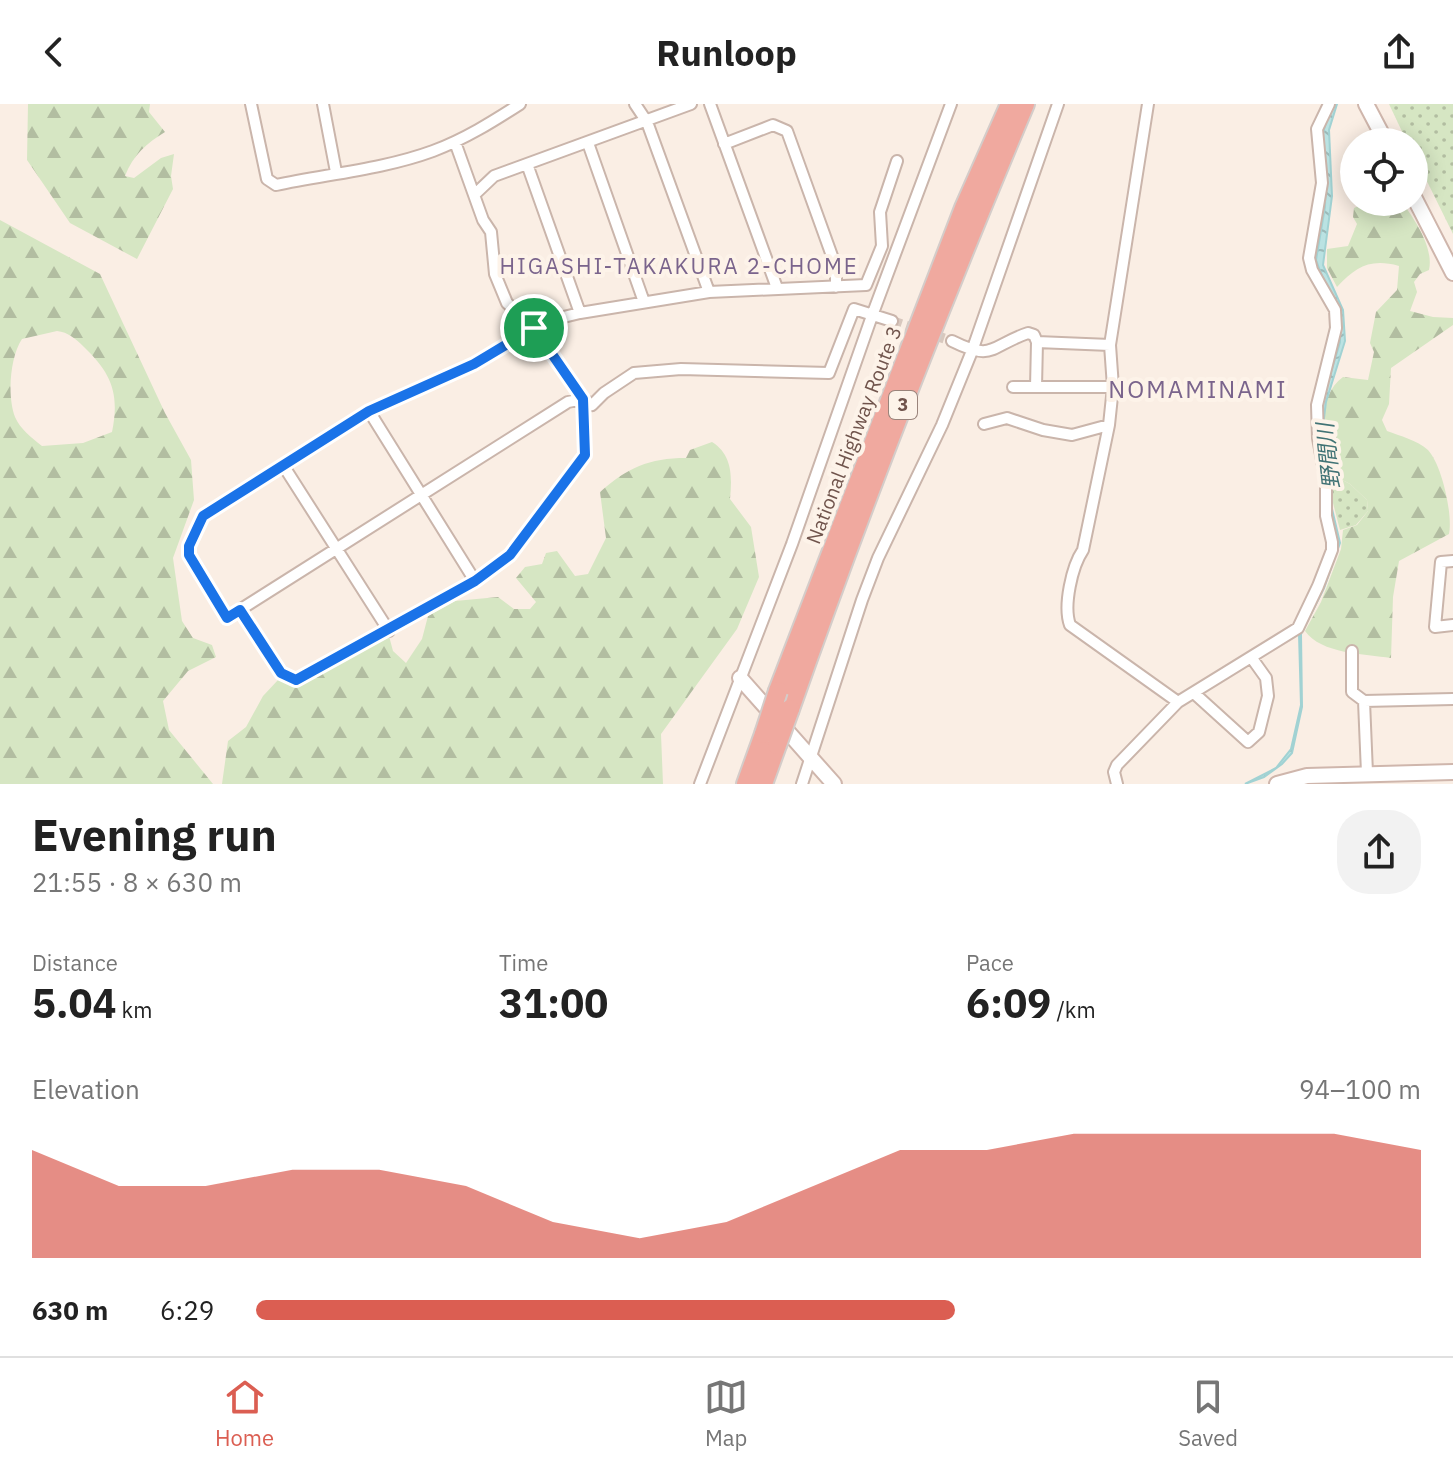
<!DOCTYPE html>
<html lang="en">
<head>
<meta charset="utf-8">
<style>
	body { margin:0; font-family:"IBM Plex Sans","Noto Sans JP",sans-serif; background:#f2f2f2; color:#222; height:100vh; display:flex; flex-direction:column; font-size:30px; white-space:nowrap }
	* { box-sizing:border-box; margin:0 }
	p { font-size:26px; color:#767676 }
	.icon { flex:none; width:44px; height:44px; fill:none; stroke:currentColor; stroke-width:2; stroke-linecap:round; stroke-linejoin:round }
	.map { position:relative; height:680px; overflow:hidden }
	.side { display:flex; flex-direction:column; background:#fff; flex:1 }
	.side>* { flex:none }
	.controls { position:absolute; left:1340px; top:24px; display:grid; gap:16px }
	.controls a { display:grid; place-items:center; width:88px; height:88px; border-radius:50%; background:#fff; box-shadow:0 4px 20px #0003; font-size:40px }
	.pin { position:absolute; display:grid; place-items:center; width:68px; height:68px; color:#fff; margin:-34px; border:4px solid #fff; border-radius:50%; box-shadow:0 2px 8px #0007 }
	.round { display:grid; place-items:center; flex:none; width:84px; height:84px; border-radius:32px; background:#f2f2f2 }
	.overview { display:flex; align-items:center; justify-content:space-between; height:136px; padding:0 32px }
	h1 { font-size:44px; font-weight:700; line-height:60px }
	.metrics { display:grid; grid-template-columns:repeat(3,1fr); gap:12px; height:136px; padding:8px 32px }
	.metrics div { display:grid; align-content:center }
	.metrics b { font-size:40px; font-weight:700 }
	.metrics small { font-size:22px; font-weight:400 }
	.metrics p { font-size:22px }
	.chart { height:224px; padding:16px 32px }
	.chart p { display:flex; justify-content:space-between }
	.chart svg { width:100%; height:144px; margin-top:8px; fill:#db5e52; opacity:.7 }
	ul { padding:0 32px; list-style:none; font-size:26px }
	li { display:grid; grid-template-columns:128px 96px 1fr; align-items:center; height:60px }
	li i { height:20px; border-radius:10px; background:#db5e52 }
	header { display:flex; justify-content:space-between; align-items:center; height:104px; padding:0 32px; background:#fff; font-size:36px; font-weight:700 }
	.menu { display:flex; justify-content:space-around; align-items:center; height:112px; border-top:2px solid #e0e0e0; background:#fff; font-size:22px; color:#767676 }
	.menu a { display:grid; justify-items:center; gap:4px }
	.menu .current { color:#db5e52 }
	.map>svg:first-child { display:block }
	.forest { fill:url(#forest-firs); fill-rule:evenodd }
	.park { fill:url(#park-dots) }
	.water { fill:url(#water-waves); stroke:#a1d2d3; stroke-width:2 }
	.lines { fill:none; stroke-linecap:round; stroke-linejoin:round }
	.street-tunnel { stroke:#d8c8be; stroke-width:10; stroke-dasharray:10 5; stroke-linecap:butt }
	.street-casing { stroke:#cab5ab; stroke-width:14 }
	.secondary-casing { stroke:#cfb6ac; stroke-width:18 }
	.highway-casing { stroke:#d4ccc9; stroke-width:22 }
	.street { stroke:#fff; stroke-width:10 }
	.secondary { stroke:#fff; stroke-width:14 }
	.highway { stroke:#f0a99f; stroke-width:18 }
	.highway-bridge-casing { stroke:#d4ccc9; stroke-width:22; stroke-linecap:butt }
	.highway-bridge { stroke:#f0a99f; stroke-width:18 }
	.route-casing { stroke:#fff; stroke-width:16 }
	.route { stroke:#1a73e8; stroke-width:10 }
	.labels { text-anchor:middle; stroke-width:8; stroke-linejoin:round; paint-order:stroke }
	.shield { fill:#fdf3e9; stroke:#9a847b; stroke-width:2 }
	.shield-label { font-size:18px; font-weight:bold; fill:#70544c }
	.street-label { font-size:20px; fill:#70544c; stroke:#fdf3e9 }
	.neighbourhood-label { font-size:22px; letter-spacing:2px; fill:#7a648c; stroke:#fdf3e9 }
	.water-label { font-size:22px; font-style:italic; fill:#417375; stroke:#fdf3e9 }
	.quarter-label { font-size:24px; letter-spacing:2px; fill:#7a648c; stroke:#fdf3e9 }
</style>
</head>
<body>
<header><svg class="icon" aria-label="back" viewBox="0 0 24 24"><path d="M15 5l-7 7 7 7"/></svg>Runloop<svg class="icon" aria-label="share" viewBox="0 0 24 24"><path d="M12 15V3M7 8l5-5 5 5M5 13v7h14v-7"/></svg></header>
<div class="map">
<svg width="1453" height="680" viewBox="0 0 1453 680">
	<defs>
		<pattern id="forest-firs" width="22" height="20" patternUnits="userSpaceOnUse" patternTransform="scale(2)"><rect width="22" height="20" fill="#d6e6c3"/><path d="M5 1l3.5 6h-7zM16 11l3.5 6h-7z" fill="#b2bda1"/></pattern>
		<pattern id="park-dots" width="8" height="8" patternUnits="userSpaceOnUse" patternTransform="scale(2)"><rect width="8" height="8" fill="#d6e6c3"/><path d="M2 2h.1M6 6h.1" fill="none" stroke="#b2bda1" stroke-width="1.8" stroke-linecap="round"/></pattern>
		<pattern id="water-waves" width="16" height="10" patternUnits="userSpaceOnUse" patternTransform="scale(2)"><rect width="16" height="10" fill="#bae2e2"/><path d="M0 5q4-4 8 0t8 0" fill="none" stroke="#9cbab9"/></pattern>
	</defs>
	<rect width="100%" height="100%" fill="#faeee4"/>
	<path class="forest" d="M28 0H150L149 8 165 28C147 39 133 51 125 72L134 74 161 54 174 50 171 72 173 85 137 155 70 119 27 56Z
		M1368 98H1402C1415 116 1434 144 1429 166L1420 170 1414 178 1417 188 1410 207 1433 213 1453 214V221L1391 264 1389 300 1382 316 1387 327C1400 332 1417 336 1428 346 1442 361 1453 411 1449 430L1399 457 1393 493 1391 554C1365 550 1321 550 1305 527L1321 498 1341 445 1343 426 1357 421 1368 407 1367 396 1350 380 1335 372C1327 342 1313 295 1343 273L1368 276 1374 248 1370 239 1376 208 1397 186 1399 162C1370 154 1356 163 1337 183L1327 164V145L1348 142 1357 120 1353 113 1354 104Z
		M0 116 100 170 165 309 191 356 194 396 173 454 182 517 193 534 212 541 216 553 188 567 163 597 169 626 213 680H0ZM57 227C68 228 76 235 84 243 111 269 120 289 112 328L83 339 42 342C32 334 20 325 15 313 7 292 10 253 22 235Z
		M712 338C733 351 732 374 730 395L751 423 759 473 737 525 661 630 663 680H222L228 637 246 623 263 592 278 576 323 567 389 532 393 547 406 559 422 535 428 512 455 497 498 493 514 505H530L536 498 516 474 525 463 542 460 546 449 557 447 575 472 588 470 606 434 600 388C627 364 649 354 686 354L690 346Z"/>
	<path class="park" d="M1389 0H1453V130L1414 51V38H1407Z
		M1333 371 1350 380 1367 396 1368 407 1356 421 1340 426 1333 399Z"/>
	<path class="water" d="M1331 0H1337L1329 26 1332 92 1323 161 1343 206 1345 237 1326 298 1323 322 1332 371V405L1340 439 1324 484 1301 530 1302 603 1292 649 1282 660 1264 673 1245 680 1276 664 1291 645 1301 601 1299 530 1322 482 1337 439 1330 410 1320 305 1340 238V220L1316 156 1325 103 1326 68 1322 33Z"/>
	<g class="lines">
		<path class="street-tunnel" d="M892 217 952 237"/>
		<defs>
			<path id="street" d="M251 0 267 75 276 81C328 70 384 65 433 47 465 35 492 18 520 0
				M323 0 336 68
				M635 0 647 18 709 188
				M710 0 777 184
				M1148 0 1110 241 1113 283 1109 321 1083 446C1072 462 1063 502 1070 521L1178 598
				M588 39 644 198
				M724 40 773 21 787 27 836 163V183
				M527 60 580 209
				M474 91 494 72 691 0
				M892 217 854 205 829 269 681 265 634 269 604 289 592 301 583 295 568 298 227 514 189 451V442L203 412 369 307 474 260 543 218 580 209 709 188 866 181 882 142 880 108 897 57
				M952 237C994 258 990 242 1028 229L1034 231 1037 238 1110 241
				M1013 283H1113
				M1036 283 1037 238
				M369 307 475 477
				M984 320 1007 314 1043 326 1072 331 1109 321
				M283 361 389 527
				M1453 457 1441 458 1435 523 1453 521
				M240 506 281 569 296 576 475 477 510 451 585 351 583 295 534 224 507 199 495 170 491 128 483 116 455 38
				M1352 547V588L1364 597
				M1195 590 1248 638 1259 628 1268 592 1266 574 1251 553
				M1367 669 1364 597 1453 595
				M700 680 792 440 873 209 951 0
				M802 680 862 496 878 454 942 321 972 247 1058 0
				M1117 680 1114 668 1117 661 1178 598 1298 524 1318 482 1332 446V438L1326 412V378L1318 334 1317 301 1336 224 1335 206 1312 166 1309 154 1322 79 1317 25 1329 0"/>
			<path id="secondary" d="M1366 0 1386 38
				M1414 93 1453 169
				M740 574 834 680
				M1277 680 1307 672 1453 668"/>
			<path id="highway" d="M778 587 964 104 1010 0
				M790 605C862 401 941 199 1025 0
				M746 680 764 630
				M763 680 777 641"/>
		</defs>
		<use href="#street" class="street-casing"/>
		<use href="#secondary" class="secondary-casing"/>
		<use href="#highway" class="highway-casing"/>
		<use href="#street" class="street"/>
		<use href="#secondary" class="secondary"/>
		<use href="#highway" class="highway"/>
		<defs>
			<path id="highway-bridge" d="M764 630 778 587
				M777 641 790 605"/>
		</defs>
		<use href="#highway-bridge" class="highway-bridge-casing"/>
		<use href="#highway-bridge" class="highway-bridge"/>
	</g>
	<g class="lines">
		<defs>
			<path id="route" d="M534 224 583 295 585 351 510 451 475 477 296 576 281 569 240 506 227 514 189 451V442L203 412 369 307 474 260Z"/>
		</defs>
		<use href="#route" class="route-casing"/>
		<use href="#route" class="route"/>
	</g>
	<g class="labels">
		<rect class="shield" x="889" y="287" width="28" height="28" rx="6"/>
		<g class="shield-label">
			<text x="903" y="307">3</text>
		</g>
		<g class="street-label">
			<text transform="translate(854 331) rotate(-69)" y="7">National Highway Route 3</text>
		</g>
		<g class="neighbourhood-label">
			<text x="679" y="170">HIGASHI-TAKAKURA 2-CHOME</text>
		</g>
		<g class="water-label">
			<text transform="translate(1328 352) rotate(-96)" y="8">野間川</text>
		</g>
		<g class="quarter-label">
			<text x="1198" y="294">NOMAMINAMI</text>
		</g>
	</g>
</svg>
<div class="controls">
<a><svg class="icon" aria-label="locate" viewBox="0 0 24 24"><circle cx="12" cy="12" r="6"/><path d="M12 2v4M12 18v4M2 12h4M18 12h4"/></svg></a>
</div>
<div class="pin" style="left:534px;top:224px;background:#1e9e55"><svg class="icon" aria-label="arrive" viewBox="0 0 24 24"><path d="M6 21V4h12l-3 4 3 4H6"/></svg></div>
</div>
<section class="side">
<div class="overview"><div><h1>Evening run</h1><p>21:55 · 8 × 630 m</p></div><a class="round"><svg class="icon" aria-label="share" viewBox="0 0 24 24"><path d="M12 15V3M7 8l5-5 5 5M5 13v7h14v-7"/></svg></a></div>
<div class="metrics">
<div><p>Distance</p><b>5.04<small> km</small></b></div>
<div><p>Time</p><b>31:00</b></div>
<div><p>Pace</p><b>6:09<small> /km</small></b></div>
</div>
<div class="chart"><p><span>Elevation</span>94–100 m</p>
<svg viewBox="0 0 160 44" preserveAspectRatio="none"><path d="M0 44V11L10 22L20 22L30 17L40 17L50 22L60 33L70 38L80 33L90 22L100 11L110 11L120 6L130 6L140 6L150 6L160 11V44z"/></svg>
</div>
<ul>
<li><b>630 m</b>6:29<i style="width:60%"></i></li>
</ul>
</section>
<nav class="menu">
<a class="current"><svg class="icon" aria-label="home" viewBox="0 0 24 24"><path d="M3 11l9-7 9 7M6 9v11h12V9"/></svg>Home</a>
<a><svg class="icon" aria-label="map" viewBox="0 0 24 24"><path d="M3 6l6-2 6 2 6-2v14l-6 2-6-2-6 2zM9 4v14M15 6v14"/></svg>Map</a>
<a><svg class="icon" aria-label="saved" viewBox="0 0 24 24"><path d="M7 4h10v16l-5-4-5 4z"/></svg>Saved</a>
</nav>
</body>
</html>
